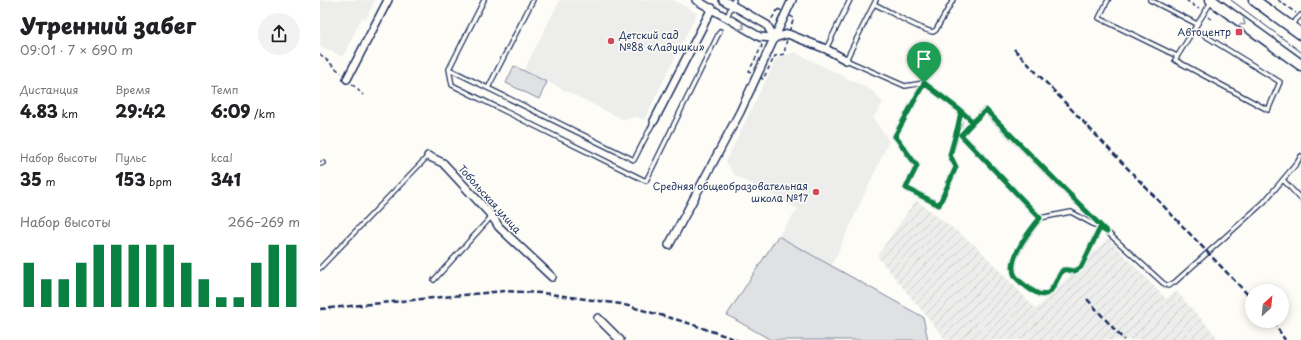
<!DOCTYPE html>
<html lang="ru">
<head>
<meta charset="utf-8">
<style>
	body { margin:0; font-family:"Playpen Sans",sans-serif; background:#f2f2f2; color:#202124; height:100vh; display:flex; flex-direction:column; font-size:15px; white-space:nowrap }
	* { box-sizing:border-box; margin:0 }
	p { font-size:13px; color:#757577 }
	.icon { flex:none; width:22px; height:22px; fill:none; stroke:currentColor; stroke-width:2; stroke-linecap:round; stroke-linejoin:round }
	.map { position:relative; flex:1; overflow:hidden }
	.panel { display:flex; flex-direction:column; background:#fff; width:320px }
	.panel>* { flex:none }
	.needle { width:26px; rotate:27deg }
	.controls { position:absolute; left:925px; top:284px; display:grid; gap:8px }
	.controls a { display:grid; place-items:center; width:44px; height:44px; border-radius:50%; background:#fff; box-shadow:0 2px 10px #0003; font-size:20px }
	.pin { position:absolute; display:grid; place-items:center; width:34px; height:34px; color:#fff; margin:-41px -17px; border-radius:50% 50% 50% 0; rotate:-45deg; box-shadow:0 0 4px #0007 }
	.pin .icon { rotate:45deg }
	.round { display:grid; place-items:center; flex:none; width:42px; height:42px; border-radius:21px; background:#f2f2f2 }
	.overview { display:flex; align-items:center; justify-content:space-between; height:68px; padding:0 20px }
	h1 { font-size:22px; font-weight:800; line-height:30px }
	.stats { display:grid; grid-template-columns:repeat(3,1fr); gap:6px; height:68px; padding:4px 20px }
	.stats div { display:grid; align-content:center }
	.stats b { font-size:17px; font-weight:800 }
	.stats small { font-size:11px; font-weight:400 }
	.stats p { font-size:11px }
	.chart { height:112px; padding:8px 20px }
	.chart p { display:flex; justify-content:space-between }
	.chart svg { width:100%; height:72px; margin-top:4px; stroke:#0b8043; stroke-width:6 }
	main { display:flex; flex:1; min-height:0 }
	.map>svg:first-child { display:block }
	.built { fill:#edeeec }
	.industrial { fill:url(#industrial-furrows) }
	.green { fill:#e0e1e3; stroke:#7e88a0 }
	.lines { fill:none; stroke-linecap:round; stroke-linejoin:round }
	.lane-casing { stroke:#1b2f5e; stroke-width:6 }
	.street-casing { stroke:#1b2f5e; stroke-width:10 }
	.secondary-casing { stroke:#1b2f5e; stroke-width:13 }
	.path { stroke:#1b2f5e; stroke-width:1.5; stroke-dasharray:4 3; stroke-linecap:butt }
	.lane { stroke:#fdfcf7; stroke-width:3.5 }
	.street { stroke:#fdfcf7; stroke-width:7 }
	.secondary { stroke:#fdfcf7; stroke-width:10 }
	.tram { stroke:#1b2f5e; stroke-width:1 }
	.rail { stroke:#1b2f5e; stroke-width:2.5; stroke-dasharray:6 3; stroke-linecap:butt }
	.oneway { stroke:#8c96aa }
	.route-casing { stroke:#fff; stroke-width:8 }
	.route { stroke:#0b8043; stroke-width:5 }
	.poi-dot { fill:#d1495b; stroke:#fdfcf7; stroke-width:1.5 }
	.labels { text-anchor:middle; stroke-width:3; stroke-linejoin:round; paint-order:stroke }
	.poi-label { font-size:10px; fill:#1b2f5e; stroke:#fdfcf7; text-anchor:end }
	.street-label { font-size:10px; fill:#1b2f5e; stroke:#fdfcf7 }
</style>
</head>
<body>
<main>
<section class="panel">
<div class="overview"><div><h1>Утренний забег</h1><p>09:01 · 7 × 690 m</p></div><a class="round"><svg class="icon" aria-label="share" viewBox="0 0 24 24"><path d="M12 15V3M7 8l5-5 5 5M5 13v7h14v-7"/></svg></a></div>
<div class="stats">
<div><p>Дистанция</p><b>4.83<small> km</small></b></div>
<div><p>Время</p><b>29:42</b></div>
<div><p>Темп</p><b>6:09<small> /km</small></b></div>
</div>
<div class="stats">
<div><p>Набор высоты</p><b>35<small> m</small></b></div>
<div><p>Пульс</p><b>153<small> bpm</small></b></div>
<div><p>kcal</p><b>341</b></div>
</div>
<div class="chart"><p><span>Набор высоты</span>266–269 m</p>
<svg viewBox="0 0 160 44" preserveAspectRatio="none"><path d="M5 44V17M15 44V27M25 44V27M35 44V17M45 44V6M55 44V6M65 44V6M75 44V6M85 44V6M95 44V17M105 44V27M115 44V38M125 44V38M135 44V17M145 44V6M155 44V6"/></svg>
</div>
</section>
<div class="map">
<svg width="981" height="340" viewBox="0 0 981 340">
	<defs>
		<pattern id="industrial-furrows" width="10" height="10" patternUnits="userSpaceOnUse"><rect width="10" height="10" fill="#edeeec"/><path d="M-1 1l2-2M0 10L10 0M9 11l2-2" fill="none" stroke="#cbcccd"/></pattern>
	</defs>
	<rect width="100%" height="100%" fill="#fdfcf7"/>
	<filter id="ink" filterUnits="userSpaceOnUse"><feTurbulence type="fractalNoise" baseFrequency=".025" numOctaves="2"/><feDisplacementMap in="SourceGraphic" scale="8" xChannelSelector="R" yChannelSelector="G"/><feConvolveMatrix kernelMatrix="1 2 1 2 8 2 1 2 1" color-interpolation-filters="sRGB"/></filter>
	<g filter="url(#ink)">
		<path class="built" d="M0 0H55L46 19 42 17 23 57 0 46Z
			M240 0H353L377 13 324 120 316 117 302 119 204 70Z
			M474 52 553 91 563 103 553 118 569 141 512 265 603 317 608 340H451L407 315 458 236 478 209 414 175 406 161 456 59Z"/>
		<path class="industrial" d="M596 200 657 247 716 309 788 238 846 299 856 291 900 340H626L557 256Z"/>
		<path class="green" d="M194 66 227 82 219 99 186 83Z
			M458 236 603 317 608 340H451L407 315Z"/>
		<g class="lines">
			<defs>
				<path id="lane" d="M164 0 129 69 132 85 326 181 400 31
					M556 0 526 60 585 86 604 83 641 111 653 122 665 110 787 232 843 283 848 286 855 282 944 202 977 163 981 156
					M788 0 779 18 857 56
					M830 0 877 24
					M554 4C572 12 595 28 613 32L616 30 633 0
					M407 17 414 0
					M970 26 981 15
					M874 29 960 82 948 110 855 60 891 2
					M506 49 530 0
					M129 69 314 160 334 121
					M604 83 575 136 597 166 586 188 619 205 636 167 630 155 639 126 641 111
					M168 88 213 0
					M653 122 641 135 720 218
					M0 164 3 163
					M963 180 981 199
					M780 228 761 267C751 275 752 268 743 270 738 275 734 290 728 293 722 297 717 293 711 290 706 286 699 282 695 276 686 260 711 230 720 218L751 212 782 229
					M0 268 108 156
					M114 280 172 216"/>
				<path id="street" d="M376 0 440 37 454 38 468 34 506 49 526 60
					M403 0 447 25 454 38
					M27 79 68 0
					M334 121 392 8
					M108 156 123 163 172 216 179 227 232 277
					M349 245 420 112 472 0
					M278 318 300 340"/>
				<path id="secondary" d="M891 0 981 65
					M934 0 981 34"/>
			</defs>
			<use href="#lane" class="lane-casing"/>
			<use href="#street" class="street-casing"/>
			<use href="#secondary" class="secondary-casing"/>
			<path class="path" d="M866 0 879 9
				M958 0 976 13
				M458 9 474 18 468 34 464 54 455 56 443 79 429 71 442 46 438 40Z
				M888 17 893 20
				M0 54 21 73
				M32 84 43 95"/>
			<use href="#lane" class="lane"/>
			<use href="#street" class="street"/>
			<use href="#secondary" class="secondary"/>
			<path class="tram" d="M911 0 981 52"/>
			<path class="rail" d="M694 49 932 299
				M767 299 804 340
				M0 309 184 291 222 293 301 304 365 322 417 340
				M953 321 965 340"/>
		</g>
		<defs><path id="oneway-chevron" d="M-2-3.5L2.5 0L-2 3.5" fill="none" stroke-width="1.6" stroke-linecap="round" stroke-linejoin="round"/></defs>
		<g class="oneway">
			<use href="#oneway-chevron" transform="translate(923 23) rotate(36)"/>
			<use href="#oneway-chevron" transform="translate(422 27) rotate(30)"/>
		</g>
	</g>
	<g class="lines" filter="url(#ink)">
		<defs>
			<path id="route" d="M604 83 575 136 597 166 586 188 619 205 636 167 630 155 638 126 641 111 653 122 641 135 720 218C710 230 686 260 695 276 699 282 706 286 711 290 717 293 722 297 728 293 734 290 738 275 743 270 752 268 752 275 761 267L780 228 787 232 666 110 653 122 641 111 604 83"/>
		</defs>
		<use href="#route" class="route-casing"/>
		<use href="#route" class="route"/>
	</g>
	<g class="poi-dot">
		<rect x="915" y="28" width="8" height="8" rx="2"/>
		<circle cx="291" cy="41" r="4"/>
		<circle cx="496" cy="192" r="4"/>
	</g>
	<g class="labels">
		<g class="poi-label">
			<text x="911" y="36">Автоцентр</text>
			<text x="299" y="39" text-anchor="start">Детский сад<tspan x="299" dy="12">№88 «Ладушки»</tspan></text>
			<text x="488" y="190">Средняя общеобразовательная<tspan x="488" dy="12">школа №17</tspan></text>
		</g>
		<g class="street-label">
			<text transform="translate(170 199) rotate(48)" y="4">Тобольская улица</text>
		</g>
	</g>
</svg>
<div class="controls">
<a><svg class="needle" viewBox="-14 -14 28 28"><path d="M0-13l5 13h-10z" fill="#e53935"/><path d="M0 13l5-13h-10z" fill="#757577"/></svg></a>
</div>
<div class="pin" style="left:604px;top:83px;background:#1e9e55"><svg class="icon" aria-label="arrive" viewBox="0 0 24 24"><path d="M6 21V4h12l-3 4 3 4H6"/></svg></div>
</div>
</main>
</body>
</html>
